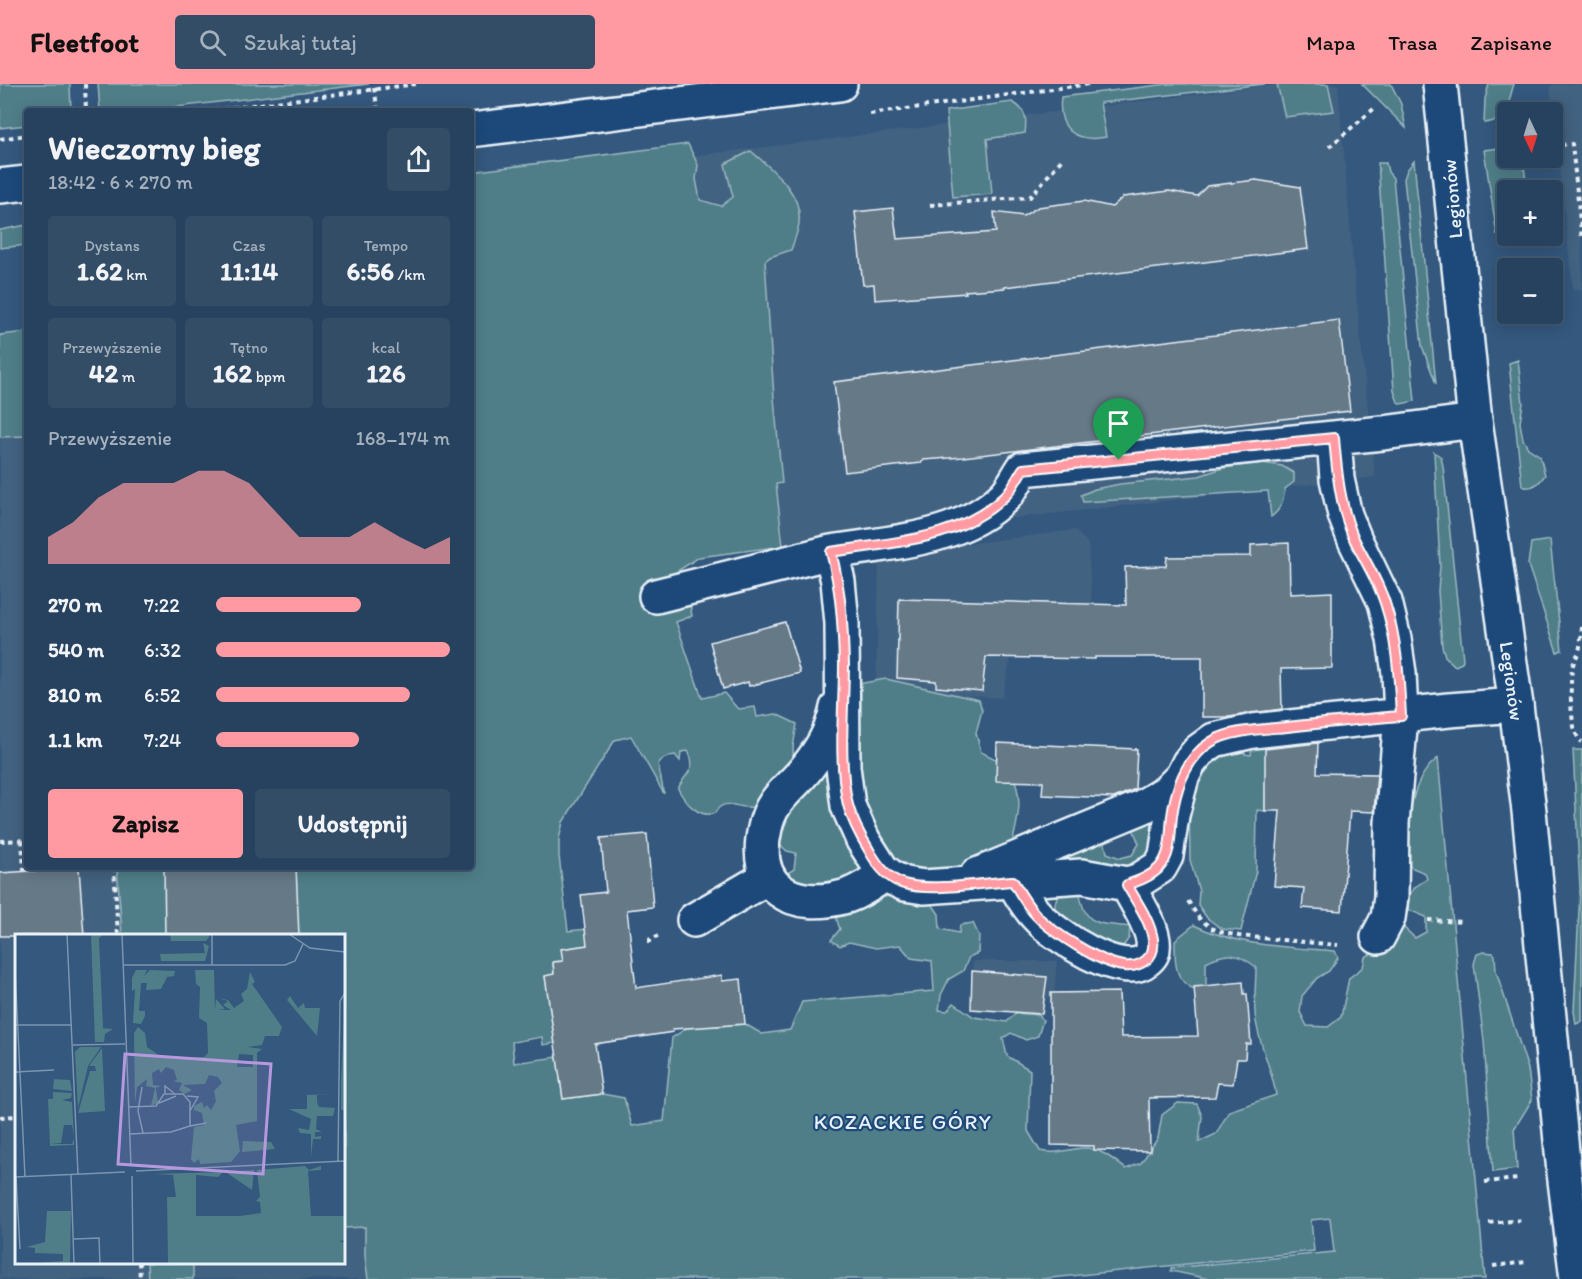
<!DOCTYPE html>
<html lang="pl">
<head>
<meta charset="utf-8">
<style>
	body { margin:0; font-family:Itim,sans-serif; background:#334d67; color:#f1f3f6; height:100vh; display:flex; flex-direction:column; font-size:22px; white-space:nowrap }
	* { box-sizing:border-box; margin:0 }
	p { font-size:20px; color:#a4b0bc }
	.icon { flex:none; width:33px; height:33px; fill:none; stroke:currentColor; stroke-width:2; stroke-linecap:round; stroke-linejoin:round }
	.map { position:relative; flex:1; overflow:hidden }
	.details { position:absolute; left:24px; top:24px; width:450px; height:762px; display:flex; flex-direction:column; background:#27425e; border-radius:6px; box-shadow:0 3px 15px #0003,0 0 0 2px #435b73 }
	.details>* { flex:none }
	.needle { width:39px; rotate:176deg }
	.controls { position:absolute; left:1497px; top:18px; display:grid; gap:12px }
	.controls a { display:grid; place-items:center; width:66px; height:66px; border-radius:6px; background:#27425e; box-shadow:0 3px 15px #0003,0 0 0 2px #435b73; font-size:30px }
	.pin { position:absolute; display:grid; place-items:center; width:51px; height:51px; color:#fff; margin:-62px -26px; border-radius:50% 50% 50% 0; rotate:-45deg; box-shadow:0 0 6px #0007 }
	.pin .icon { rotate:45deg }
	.round { display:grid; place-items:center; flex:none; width:63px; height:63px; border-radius:6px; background:#334d67 }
	.overview { display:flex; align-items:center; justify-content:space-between; height:102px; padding:0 24px }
	h1 { font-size:33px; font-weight:700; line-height:45px }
	.figures { display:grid; grid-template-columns:repeat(3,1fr); gap:9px; height:102px; padding:6px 24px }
	.figures div { display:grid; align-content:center; border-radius:6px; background:#334d67; text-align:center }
	.figures b { font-size:26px; font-weight:700 }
	.figures small { font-size:16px; font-weight:400 }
	.figures p { font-size:16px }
	.chart { height:168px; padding:12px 24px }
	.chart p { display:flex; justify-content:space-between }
	.chart svg { width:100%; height:108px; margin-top:6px; fill:#ff9aa2; opacity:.7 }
	.action { display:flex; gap:12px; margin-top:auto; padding:12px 24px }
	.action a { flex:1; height:69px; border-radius:6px; background:#ff9aa2; color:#111; font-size:24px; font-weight:700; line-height:69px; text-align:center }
	.action a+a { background:#334d67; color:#f1f3f6 }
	ul { padding:0 24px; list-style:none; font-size:20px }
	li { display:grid; grid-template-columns:96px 72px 1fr; align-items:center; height:45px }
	li i { height:15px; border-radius:8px; background:#ff9aa2 }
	header { display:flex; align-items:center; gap:36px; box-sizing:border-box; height:84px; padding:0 30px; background:#ff9aa2; color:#111 }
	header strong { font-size:28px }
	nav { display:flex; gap:33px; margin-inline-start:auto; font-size:21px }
	.search { width:420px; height:54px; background:#334d67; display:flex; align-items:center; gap:15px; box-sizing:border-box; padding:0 21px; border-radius:6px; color:#a4b0bc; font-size:22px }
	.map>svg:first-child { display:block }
	.built { fill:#436281; fill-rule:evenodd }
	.green { fill:#4f7e88; stroke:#9cb8c0; stroke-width:1.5 }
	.building { fill:#667987; stroke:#e8f1f8; stroke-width:1.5 }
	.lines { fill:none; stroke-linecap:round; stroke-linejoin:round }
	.minor-casing { stroke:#e8f1f8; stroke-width:38 }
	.tertiary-casing { stroke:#e8f1f8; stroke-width:38 }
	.path { stroke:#e8f1f8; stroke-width:4; stroke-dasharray:4.5 4.5; stroke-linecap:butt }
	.minor { stroke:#1f4a7a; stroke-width:33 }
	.tertiary { stroke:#1f4a7a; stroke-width:33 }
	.route-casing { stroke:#fff; stroke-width:12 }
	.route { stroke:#ff9aa2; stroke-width:8 }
	.labels { text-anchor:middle; stroke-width:4.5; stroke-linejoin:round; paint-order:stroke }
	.street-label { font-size:20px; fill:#e8f1f8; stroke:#1f4a7a }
	.neighbourhood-label { font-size:21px; letter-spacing:1.5px; fill:#e8f1f8; stroke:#1f4a7a }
	.inset-road { fill:none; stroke:#7c95af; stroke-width:1.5 }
	.view { fill:#b798de; fill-opacity:0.15; stroke:#b798de; stroke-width:3 }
	.inset-edge { fill:none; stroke:#e8f1f8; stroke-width:3 }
</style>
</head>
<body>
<header>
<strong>Fleetfoot</strong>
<div class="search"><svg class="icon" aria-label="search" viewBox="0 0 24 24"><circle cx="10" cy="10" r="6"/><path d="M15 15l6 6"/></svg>Szukaj tutaj</div>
<nav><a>Mapa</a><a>Trasa</a><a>Zapisane</a></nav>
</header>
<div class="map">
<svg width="1582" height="1195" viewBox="0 0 1582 1195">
	<rect width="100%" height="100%" fill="#34587e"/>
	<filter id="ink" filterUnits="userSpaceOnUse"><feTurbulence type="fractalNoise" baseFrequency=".0167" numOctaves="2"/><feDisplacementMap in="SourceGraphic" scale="12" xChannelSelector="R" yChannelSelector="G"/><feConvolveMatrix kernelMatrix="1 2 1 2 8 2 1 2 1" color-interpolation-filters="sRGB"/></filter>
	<g filter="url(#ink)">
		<path class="built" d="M1281 0H1338L1354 190 1375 393 927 444 699 473 471 99Z
			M1552 0H1582V205L1573 206 1550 3Z
			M27 270V783H377L399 1195H0V273ZM16 852H344V1178H16Z
			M1075 446 1088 459 1092 520 1096 536 1095 575 1011 573 1002 614 876 604 879 471Z
			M973 877H1057L1054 914H1046L1044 930 971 925Z"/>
		<path class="green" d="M0 0H70L71 27H27V41L0 44Z
			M98 0H369L143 27H100Z
			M1168 0H1265L1100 19 1106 53C1075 59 1057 45 1061 13Z
			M1277 0H1328L1334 27 1285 33Z
			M1362 0H1391L1401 20 1406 44Z
			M1489 0H1514C1506 23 1511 36 1484 39L1485 15Z
			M1012 18C1026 25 1027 35 1025 49L987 55 992 110 953 113 946 27Z
			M688 60 698 81 696 95 700 116 721 122 733 113 725 80 751 67C771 85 803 108 799 139 798 148 794 157 791 166L770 173 765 177 774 314 782 399 776 400 783 462 699 473 676 488 668 503 690 520 692 532 676 538 702 614 724 609 738 625 755 623 757 633 776 630 797 640 793 663 794 683C784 693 766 719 753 723 739 726 724 712 715 729 699 735 685 718 678 705 685 688 698 687 688 667L681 668 680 677 675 671C667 672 663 674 658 680L664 710 631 652 615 656 563 738 559 755V772L568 847 588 845 593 860 563 877 553 878 554 890 545 892 555 959 543 961 542 953 512 958 514 979 557 973 563 1015 602 1010 624 1014 632 1042 664 1037 672 954 697 937 717 942 745 940 762 950 790 946 802 918 934 907 932 877 911 874 900 861 876 864 849 858 840 862 831 856 840 845 835 831 837 822 900 810 930 817 939 830 940 845 959 849 960 841 973 839 979 852 978 869 969 873 963 887 949 895 941 911 939 926 947 927 954 919 974 933 1007 938 1015 929 1039 931 1043 936 1038 952 1026 956 1011 949 1003 954 1007 972 1030 986 1028 1047 1040 1067C1056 1071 1067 1065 1083 1064 1099 1063 1114 1076 1126 1085L1141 1079 1158 1054 1162 1031 1178 1019 1197 1020 1202 1032 1199 1058 1216 1050 1229 1027 1276 1011C1272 983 1257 958 1255 929 1254 914 1256 898 1256 883 1238 869 1227 867 1206 878V901L1196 906C1173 897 1175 877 1175 856L1194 841C1237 862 1287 863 1335 867L1338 874 1329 887 1317 894 1302 912 1300 928 1307 942 1328 943 1341 933 1349 894 1363 883 1365 873 1377 867 1402 842 1415 854 1426 848V833L1409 826 1406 816 1415 803 1427 795 1425 789 1413 784 1403 777C1409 743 1408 696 1438 674L1485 1195H1209L1171 1187V1184L1334 1168 1330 1134 1311 1136 1314 1167 1041 1195H368L365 1172V1143L344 1144V852L122 851 117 783H471V88Z
			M1507 63 1508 74H1523L1527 106H1508L1507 150 1497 151 1484 66Z
			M1414 77 1436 300 1422 262 1404 95 1407 86Z
			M1378 79H1386L1388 88 1393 94 1415 317 1401 320 1398 318 1394 307Z
			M27 141V161L0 164V146Z
			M27 248V352L0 353V251Z
			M1518 276 1523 319 1520 339 1523 355 1528 364 1540 372 1545 391C1539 400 1532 406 1522 402L1509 279Z
			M1434 368 1441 373 1443 382 1463 575 1462 579 1455 582 1445 572 1442 562 1438 507 1440 482Z
			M1263 379 1282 382 1294 389V398L1285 405C1283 417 1281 426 1271 433L1268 407 1083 418 1081 411 1095 405 1120 400 1199 392 1223 384Z
			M1550 456 1562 566 1557 568 1528 481 1531 459Z
			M886 595 979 616 982 626 976 649 981 668 1010 682C1023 713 1020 728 1012 760L960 791 899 786 862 728 851 601Z
			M1253 656 1266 657 1265 727 1257 726 1256 787 1241 847 1222 845 1207 834 1198 821 1199 807 1190 776 1189 721 1195 692 1210 670 1241 658 1245 670 1251 671Z
			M1573 666H1582V937L1576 940 1574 927 1580 805Z
			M834 678 871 786 830 808 783 792 794 785 796 769 787 767 776 757 794 713Z
			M1156 722 1152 764 1144 775 1131 783 1052 782 1048 768 1105 746V760L1107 769 1120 774 1132 771 1139 760 1134 747 1123 739Z
			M1086 804 1080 810C1085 844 1101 839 1130 843L1129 854 1124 861 1115 864 1055 836C1052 807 1060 808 1086 804Z
			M1484 868 1493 869 1495 871 1496 887 1528 985 1532 1016 1514 1045 1517 1085 1493 1088 1484 957 1474 880 1477 870Z
			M147 1179H193V1195H148Z"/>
		<path class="building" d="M1256 96 1300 103 1308 165 1005 203V204L965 207 966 209 875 216 874 200 863 201 855 128 893 124 897 155 996 148 994 128 1023 132 1038 123 1084 117 1112 123 1123 113 1169 107 1197 112 1207 102Z
			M1339 236 1350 327 963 373 923 376 921 379 845 388 834 298Z
			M1289 459 1290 510 1332 508V584L1281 585 1282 625 1229 633H1202V573H1095V575L986 573 982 607 936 603V597L897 594 899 515 1126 521 1125 483 1166 482 1167 473 1251 472V461Z
			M785 538 800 589 749 602 748 598 723 605 710 558Z
			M997 659 1137 665 1135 705 1114 714 1042 711 1043 698 996 697Z
			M1318 659 1317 689 1377 690 1374 728 1350 727 1342 827 1302 824 1304 804 1274 802 1280 727H1265V665Z
			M647 750 653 823 627 826 636 904 722 891V897L741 895 745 940 673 945V948L595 960 602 1010 563 1015 545 892 554 890 553 878 563 877 561 865 587 861 581 811 606 808 601 754Z
			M164 783H296L299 852H165Z
			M79 784 84 852H0V789Z
			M972 887 1047 893 1042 930 971 925Z
			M1243 898 1244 910H1247L1251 960H1246L1245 975H1237L1233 1000 1218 999 1215 1013 1149 1014 1150 1067 1094 1066V1062L1051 1061V909L1119 908 1121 953 1198 952 1194 903Z"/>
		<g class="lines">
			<defs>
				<path id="minor" d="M1334 354 1337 395 1345 431 1355 456 1385 518 1394 555 1399 589 1401 632 1392 739 1391 813 1388 834 1378 853
					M831 468C891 458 959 457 1005 412 1012 405 1017 394 1023 385L1383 349 1475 337
					M656 512 831 468 838 497 842 539 843 683 848 722 863 756 882 786 892 794 905 800 924 803 1082 792 1127 800 1138 797 1160 783 1166 772 1172 731 1182 693 1189 679 1199 667 1214 656 1253 647 1449 626 1516 621
					M837 624C832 648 821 666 806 685 789 706 771 715 765 744 751 804 792 828 847 812 861 807 874 798 886 789
					M977 791 1142 723 1167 708 1182 693
					M1013 797C1020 809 1027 822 1037 832 1054 851 1122 896 1146 876 1150 873 1153 869 1153 864 1156 846 1135 817 1127 800
					M694 836 768 793"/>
				<path id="tertiary" d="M1440 0 1475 337 1516 621 1529 727 1564 1088 1577 1195
					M471 46 840 0
					M0 102 27 99"/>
			</defs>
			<use href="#minor" class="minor-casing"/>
			<use href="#tertiary" class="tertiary-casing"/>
			<path class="path" d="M85 0 86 27
				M374 4 378 27
				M206 27 416 0
				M870 30 1089 0
				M0 55 27 51
				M1552 62 1572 60 1582 156
				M1329 63 1376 23
				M930 121 1030 113 1063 74
				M1582 543C1581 551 1581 560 1579 567 1577 573 1573 578 1572 585 1570 601 1569 649 1582 658
				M22 756 24 787
				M0 757 27 756
				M114 783 118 852
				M1188 817 1199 834 1211 844 1221 848 1239 852 1338 861
				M1428 836 1462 838
				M650 859V855L658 852
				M0 1033 16 1032
				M1485 1098 1518 1095
				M1489 1139 1523 1136
				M139 1178 140 1195
				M1493 1182 1527 1178"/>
			<use href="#minor" class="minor"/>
			<use href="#tertiary" class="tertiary"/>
		</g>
	</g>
	<g class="lines" filter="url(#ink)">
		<defs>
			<path id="route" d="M1334 354C1337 389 1340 424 1355 457 1365 477 1378 497 1385 519 1397 555 1399 593 1401 632 1363 635 1325 639 1287 643 1266 645 1229 646 1211 658 1186 674 1176 703 1172 732 1170 749 1172 770 1159 784 1150 793 1138 797 1127 801 1136 817 1150 836 1153 855 1154 863 1153 871 1146 876 1140 881 1132 883 1124 882 1102 880 1052 848 1037 832 1027 822 1020 809 1013 797 983 799 931 808 904 800 888 795 877 781 869 766 861 753 852 736 848 721 838 676 844 626 844 580 843 542 841 505 831 468 891 458 959 457 1005 412 1012 405 1017 394 1023 385Z"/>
		</defs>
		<use href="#route" class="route-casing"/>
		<use href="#route" class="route"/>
	</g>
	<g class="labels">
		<g class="street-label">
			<text transform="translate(1452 115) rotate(-95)" y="7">Legionów</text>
			<text transform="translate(1512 597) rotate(82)" y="7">Legionów</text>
		</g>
		<g class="neighbourhood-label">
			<text x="903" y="1045">KOZACKIE GÓRY</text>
		</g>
	</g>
	<g transform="translate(15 850)">
		<rect width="330" height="330" fill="#34587e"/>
		<path d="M76 0H89L84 4 88 94H85L98 95 90 100 89 108H80ZM155 0H194V3L191 7H156ZM188 9 194 12 190 27H146L145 20 190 19ZM121 36H132L129 42 135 36 160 37 159 42 152 43 146 55 131 56 132 49H126L124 77H130V82L126 90 118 89 120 55 117 57V44ZM180 36H199L200 76 201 65 210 75 203 76H216L208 71 213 67 202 64 213 66 219 74 229 67 226 60 232 55 235 38 240 48 237 50 267 93 264 102H250L247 111 233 113 247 115 242 119V187L221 191 225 217 216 228 185 230 184 225 179 229 176 225 179 193 189 191 187 179 179 176V172L187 168 189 174 192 171 196 176 201 167 199 157 207 149 203 143 194 141 190 150 168 151 177 156 170 160 164 156 167 149 158 147 162 146 159 136 151 133 146 139 144 135 137 139 138 151 146 152 141 154 143 169 136 172 140 154 131 152 132 145 122 153 120 169 119 99 123 93 130 99 132 113 148 124 189 123 193 119 192 89 184 84 185 53 181 50ZM224 120 238 121V133H222ZM275 62 283 74 289 69 290 74H305L302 102 272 66ZM330 62V176H326V148ZM65 113H86L73 132 63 174 60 118ZM87 114 90 177 63 179 75 137H81L80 132H74ZM39 145 55 146 57 157 38 155ZM38 158 57 159 56 164 47 166 57 168 59 203 57 191H49L46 209 36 210H57L59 205V211L35 212 33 165H38ZM292 161 317 160 302 161V168L304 173 320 174 318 182H302L301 195 307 198H300V203L306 202V205H298L296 223V200L285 199 283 194 294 196 296 185 274 175H292ZM228 207 256 208 260 215 227 218ZM290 232 294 236 306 232V236L293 237 296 282H330V306L324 307 330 309V330H153L152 263H161L158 241 139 240 208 238 203 243 181 241V282H225L246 279 245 268 241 267 245 263 242 236ZM239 236 237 256 212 239 213 238ZM32 277H56L55 330H14L48 327V320L20 319V314L11 313 30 308Z" fill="#4f7e88" fill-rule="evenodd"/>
		<path class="inset-road" d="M52 0 63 240M107 0 116 232M197 0V31M274 0 295 14 330 18M109 31H270L280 27 288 10M0 36 10 243M0 91H57M58 111 110 110M0 138 39 136M127 153 123 177 128 199M150 159V152L160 160M172 162 183 163 175 177M144 169 161 162M113 173 141 172 149 160H168L175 168V192L191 189M115 200 156 198 175 192M323 227 325 67 330 59M121 237 330 227M56 241 59 330M117 242 118 330M0 243 110 238M1 243 5 315M59 305 84 304 85 330"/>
		<path class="view" d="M110 120 256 130 248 240 103 230Z"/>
		<rect width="330" height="330" class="inset-edge"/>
	</g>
</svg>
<div class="controls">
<a><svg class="needle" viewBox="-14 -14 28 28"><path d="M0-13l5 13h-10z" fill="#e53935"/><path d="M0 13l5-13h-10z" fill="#a4b0bc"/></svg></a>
<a>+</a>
<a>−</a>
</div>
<div class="pin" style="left:1119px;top:376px;background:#1e9e55"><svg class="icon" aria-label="arrive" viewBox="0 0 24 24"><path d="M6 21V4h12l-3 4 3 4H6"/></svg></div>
<section class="details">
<div class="overview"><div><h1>Wieczorny bieg</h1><p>18:42 · 6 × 270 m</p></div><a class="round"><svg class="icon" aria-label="share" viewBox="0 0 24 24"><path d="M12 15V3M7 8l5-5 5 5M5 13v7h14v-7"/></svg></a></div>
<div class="figures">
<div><p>Dystans</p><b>1.62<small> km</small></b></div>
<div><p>Czas</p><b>11:14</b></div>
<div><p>Tempo</p><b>6:56<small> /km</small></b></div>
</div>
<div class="figures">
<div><p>Przewyższenie</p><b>42<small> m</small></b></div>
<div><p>Tętno</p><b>162<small> bpm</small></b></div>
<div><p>kcal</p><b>126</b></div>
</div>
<div class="chart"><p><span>Przewyższenie</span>168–174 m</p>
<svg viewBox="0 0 160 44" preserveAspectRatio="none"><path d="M0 44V33L10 27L20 17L30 11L40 11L50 11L60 6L70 6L80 11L90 22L100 33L110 33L120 33L130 27L140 33L150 38L160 33V44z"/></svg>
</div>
<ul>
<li><b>270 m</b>7:22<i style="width:62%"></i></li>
<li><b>540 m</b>6:32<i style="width:100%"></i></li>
<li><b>810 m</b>6:52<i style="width:83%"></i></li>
<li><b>1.1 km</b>7:24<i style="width:61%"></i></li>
</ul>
<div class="action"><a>Zapisz</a><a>Udostępnij</a></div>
</section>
</div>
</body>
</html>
